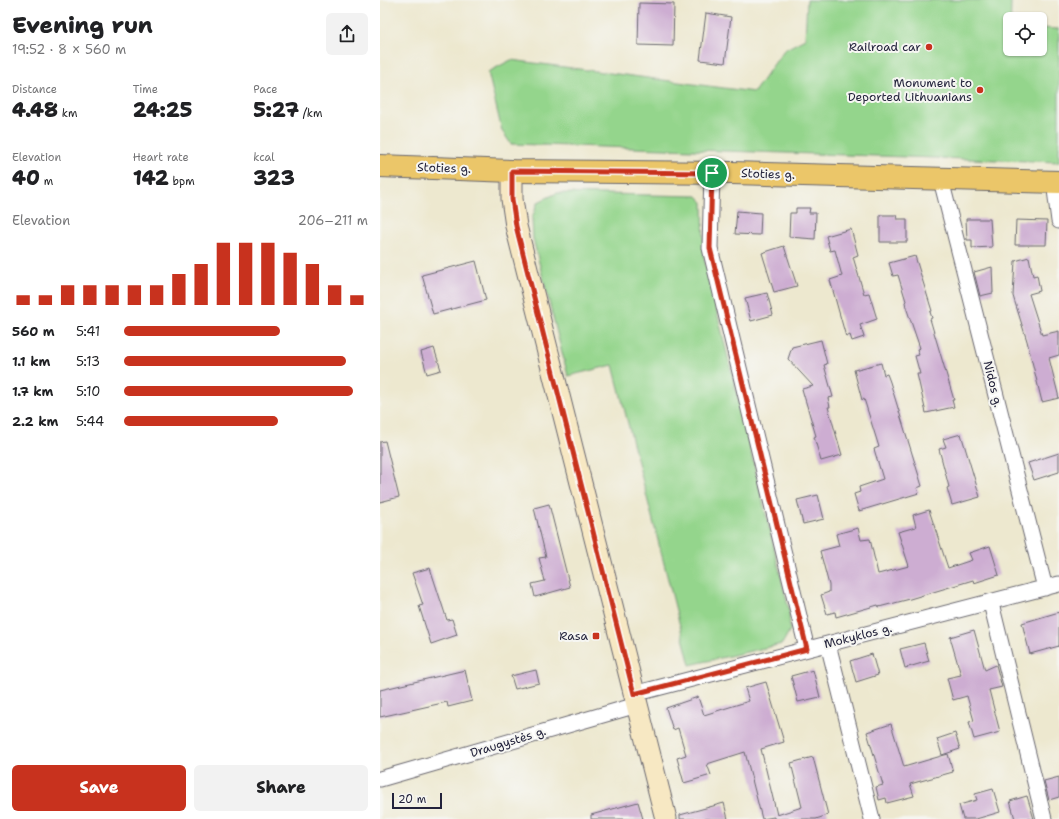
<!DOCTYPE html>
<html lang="en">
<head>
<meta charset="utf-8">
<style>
	body { margin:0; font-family:"Shantell Sans",sans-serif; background:#f2f2f2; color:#202124; height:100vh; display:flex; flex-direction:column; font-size:15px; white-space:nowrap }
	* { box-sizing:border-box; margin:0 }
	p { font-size:13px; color:#757577 }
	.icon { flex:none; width:22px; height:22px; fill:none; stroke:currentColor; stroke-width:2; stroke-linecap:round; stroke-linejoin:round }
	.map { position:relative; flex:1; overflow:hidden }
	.side { display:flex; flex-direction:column; background:#fff; width:380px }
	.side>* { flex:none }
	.buttons { position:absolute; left:623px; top:12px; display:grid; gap:8px }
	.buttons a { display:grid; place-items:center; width:44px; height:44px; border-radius:6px; background:#fff; box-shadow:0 1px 3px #0004; font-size:20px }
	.scale { position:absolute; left:12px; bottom:10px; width:50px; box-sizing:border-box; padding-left:4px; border:2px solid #22223b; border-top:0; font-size:11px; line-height:14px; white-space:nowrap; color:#22223b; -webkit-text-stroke:3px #f6f6f2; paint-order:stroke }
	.pin { position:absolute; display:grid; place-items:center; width:34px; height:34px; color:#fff; margin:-17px; border:2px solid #fff; border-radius:50%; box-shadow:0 1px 4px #0007 }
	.round { display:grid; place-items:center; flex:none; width:42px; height:42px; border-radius:6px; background:#f2f2f2 }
	.head { display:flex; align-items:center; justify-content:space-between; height:68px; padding:0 12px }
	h1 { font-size:22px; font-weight:800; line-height:30px }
	.figures { display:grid; grid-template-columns:repeat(3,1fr); gap:6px; height:68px; padding:4px 12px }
	.figures div { display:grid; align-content:center }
	.figures b { font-size:20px; font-weight:800 }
	.figures small { font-size:11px; font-weight:400 }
	.figures p { font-size:11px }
	.chart { height:112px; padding:8px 12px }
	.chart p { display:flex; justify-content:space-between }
	.chart svg { width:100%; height:72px; margin-top:4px; stroke:#c8321e; stroke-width:6 }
	.button { display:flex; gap:8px; margin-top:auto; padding:8px 12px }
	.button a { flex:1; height:46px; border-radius:6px; background:#c8321e; color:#fff; font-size:16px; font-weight:800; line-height:46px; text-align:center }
	.button a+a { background:#f2f2f2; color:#202124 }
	ul { padding:0 12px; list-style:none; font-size:13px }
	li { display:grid; grid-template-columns:64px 48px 1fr; align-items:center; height:30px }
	li i { height:10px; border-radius:5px; background:#c8321e }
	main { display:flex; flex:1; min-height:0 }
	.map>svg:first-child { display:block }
	.green { fill:#94d58c; stroke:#5b7c64 }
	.building { fill:#cdadd2 }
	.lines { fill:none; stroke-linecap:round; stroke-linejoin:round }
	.street-casing { stroke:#69676f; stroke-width:17 }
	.secondary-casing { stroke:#69676f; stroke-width:23 }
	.primary-casing { stroke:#69676f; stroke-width:24 }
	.street { stroke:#fff; stroke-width:15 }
	.secondary { stroke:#f7e8c3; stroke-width:21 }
	.primary { stroke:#ebc669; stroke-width:22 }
	.route-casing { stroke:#fff; stroke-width:8 }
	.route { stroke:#c8321e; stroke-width:5 }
	.poi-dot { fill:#c8321e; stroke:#f6f6f2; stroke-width:1.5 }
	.labels { text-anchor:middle; stroke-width:4; stroke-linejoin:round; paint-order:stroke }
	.poi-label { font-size:12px; fill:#22223b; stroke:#f6f6f2; text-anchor:end }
	.street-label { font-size:12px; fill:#22223b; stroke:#f6f6f2 }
</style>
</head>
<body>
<main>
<section class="side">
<div class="head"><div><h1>Evening run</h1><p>19:52 · 8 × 560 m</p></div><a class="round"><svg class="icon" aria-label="share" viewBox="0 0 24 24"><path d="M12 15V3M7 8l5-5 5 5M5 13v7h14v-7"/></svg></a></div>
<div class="figures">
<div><p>Distance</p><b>4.48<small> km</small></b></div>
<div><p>Time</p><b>24:25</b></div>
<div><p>Pace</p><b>5:27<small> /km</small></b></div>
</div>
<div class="figures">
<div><p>Elevation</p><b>40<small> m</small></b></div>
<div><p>Heart rate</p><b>142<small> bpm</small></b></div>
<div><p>kcal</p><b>323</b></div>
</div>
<div class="chart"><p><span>Elevation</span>206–211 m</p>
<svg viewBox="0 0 160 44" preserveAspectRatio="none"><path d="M5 44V38M15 44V38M25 44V32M35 44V32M45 44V32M55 44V32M65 44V32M75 44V25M85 44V19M95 44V6M105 44V6M115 44V6M125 44V12M135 44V19M145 44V32M155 44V38"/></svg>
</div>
<ul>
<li><b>560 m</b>5:41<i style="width:64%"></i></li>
<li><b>1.1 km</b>5:13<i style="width:91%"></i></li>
<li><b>1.7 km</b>5:10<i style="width:94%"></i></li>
<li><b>2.2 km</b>5:44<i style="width:63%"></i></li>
</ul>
<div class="button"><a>Save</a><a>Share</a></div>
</section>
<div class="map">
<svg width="679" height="819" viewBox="0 0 679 819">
	<rect width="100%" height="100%" fill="#f6f6f2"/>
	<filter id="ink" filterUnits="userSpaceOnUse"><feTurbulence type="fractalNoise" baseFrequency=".025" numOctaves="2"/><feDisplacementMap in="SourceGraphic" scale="8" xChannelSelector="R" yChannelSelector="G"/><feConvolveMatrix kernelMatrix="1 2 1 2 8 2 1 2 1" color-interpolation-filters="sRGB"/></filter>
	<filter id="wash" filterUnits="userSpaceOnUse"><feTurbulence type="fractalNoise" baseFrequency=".012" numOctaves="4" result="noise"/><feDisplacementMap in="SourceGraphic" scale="16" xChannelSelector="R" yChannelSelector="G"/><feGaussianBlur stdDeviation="0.9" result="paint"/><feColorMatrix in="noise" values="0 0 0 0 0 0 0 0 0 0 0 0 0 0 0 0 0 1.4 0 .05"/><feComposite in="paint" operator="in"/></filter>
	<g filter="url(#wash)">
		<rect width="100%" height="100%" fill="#ede8cf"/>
		<path class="green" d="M427 0H631L630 49H660V28L679 29V162L131 144 122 131 108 72 131 60 374 92 404 50 425 39Z
			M177 193 317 196 323 202 324 258 409 610 410 630 402 644 310 665 233 365 188 376 153 239 152 218 158 202Z"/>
		<g id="blocks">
			<path class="building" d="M259 3 294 4 293 46 258 45Z
				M326 13 351 17 345 63 320 60Z
				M416 208H430L429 213H436L435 239 409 237 410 213H416Z
				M357 211 381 213 380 235 355 234Z
				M500 215H516L517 219H527V242H500Z
				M586 219H610L612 247 592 248V240H587Z
				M636 220 667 221 666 245H635Z
				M471 229 478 255 473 257 484 294 489 293 497 319 480 325 484 337 472 341 470 335 466 337 450 280 462 276 455 250 450 251 446 236Z
				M404 246 417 286 394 292 382 253Z
				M535 256 552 311 550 312 552 318 550 319 574 400H572L574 407 546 413 537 374H540L535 356 539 355 537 349 540 348 526 307 525 302 526 301 518 275 513 276 509 263Z
				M649 257 653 276 657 275 660 291 649 294 662 335 679 331V355L669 358 679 398 662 402 647 341 633 296 635 261Z
				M96 261 106 300 53 314 42 275Z
				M612 267 613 293 600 296 594 272Z
				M387 293 393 315 371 321 365 298Z
				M441 340 447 364 444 365 453 397 448 398 450 407H448L462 455 441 461 434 437 436 436 422 389 433 386 408 359 412 347Z
				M54 348 61 370 47 374 41 352Z
				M501 363 504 375 507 374 510 382 542 486 537 488 539 493 479 511 474 494 480 492 479 487 503 479 494 449 499 447 484 399 482 400 474 370Z
				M581 434 600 497 572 505 567 488 569 487 559 449 566 447 563 439Z
				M5 441 19 497 0 502V442Z
				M679 453V472L654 480 648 463Z
				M438 495 444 519 423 524 417 500Z
				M169 504 190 587 155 597 152 584 165 581 159 558 166 557 154 508Z
				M549 510 568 568 592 560 589 553 610 546 619 575 594 583 593 580 530 599 499 607 498 605 456 617 455 612 447 614 441 595 449 592V585L440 551 459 546 456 534 478 528 481 540 490 539 498 574 529 566 518 532 536 527 533 515Z
				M50 568 67 620 72 619 77 635 51 644 39 606 43 605 32 573Z
				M679 612V646L650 654 642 623Z
				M594 630 605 670 616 665 622 687 609 690 620 732 594 739 589 722 594 721 587 696 573 700 567 678 581 675 570 637Z
				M544 643 549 661 525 668 520 649Z
				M492 654 498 675 476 682 470 661Z
				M85 670 92 701 68 707 67 702 0 717V690Z
				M156 670 159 683 135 689 131 676Z
				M433 670 440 697 418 702 411 676Z
				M386 682 404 742 381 749 397 815 422 807 411 763 433 757 448 815 436 819H394V817L382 819 365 752 327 764 331 775 304 783 297 758 306 755 298 728 293 730 286 708 318 697 324 715 369 701 365 688Z
				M511 724 524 767 568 754 573 772 530 784 534 796 507 803 506 798 499 800 496 787 503 785 487 732Z
				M575 733 580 749 562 755 557 739Z
				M679 777V797L669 800 664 781Z
				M613 789 620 812 596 819H583L579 805 597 800 595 794Z
				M647 796 654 819H635L630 801Z
				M258 802 263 819H211V815Z
				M344 803 348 819H300V815Z"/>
		</g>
	</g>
	<g filter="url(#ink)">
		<use href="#blocks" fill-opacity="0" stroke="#69676f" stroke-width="1"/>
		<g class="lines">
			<defs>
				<path id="street" d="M332 173 330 248 427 649
					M561 180 665 588
					M674 182 679 221
					M611 603 664 819
					M448 644 492 819
					M254 694 679 584
					M0 779 257 705"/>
				<path id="secondary" d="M132 171V199L136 226 286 819"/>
				<path id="primary" d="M0 166 132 171 352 173 679 182"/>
			</defs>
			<use href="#street" class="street-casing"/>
			<use href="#secondary" class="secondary-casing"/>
			<use href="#primary" class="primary-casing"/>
			<use href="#street" class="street"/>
			<use href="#secondary" class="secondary"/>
			<use href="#primary" class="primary"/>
		</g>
	</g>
	<g class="lines" filter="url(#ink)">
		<defs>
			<path id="route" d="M132 171 332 173 330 248 427 649 254 694 136 226 132 199Z"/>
		</defs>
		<use href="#route" class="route-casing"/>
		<use href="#route" class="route"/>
	</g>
	<g class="poi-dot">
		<circle cx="549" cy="47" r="4"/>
		<circle cx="600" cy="90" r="4"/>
		<rect x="212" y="632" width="8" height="8" rx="2"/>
	</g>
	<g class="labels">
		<g class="poi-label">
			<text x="541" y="51">Railroad car</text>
			<text x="592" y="87">Monument to<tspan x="592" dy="14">Deported Lithuanians</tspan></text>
			<text x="208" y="640">Rasa</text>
		</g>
		<g class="street-label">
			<text transform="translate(64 168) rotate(2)" y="4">Stoties g.</text>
			<text transform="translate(388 174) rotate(2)" y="4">Stoties g.</text>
			<text transform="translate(613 384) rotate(76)" y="4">Nidos g.</text>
			<text transform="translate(478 636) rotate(-14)" y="4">Mokyklos g.</text>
			<text transform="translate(128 742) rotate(-17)" y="4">Draugystės g.</text>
		</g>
	</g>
</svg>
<div class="buttons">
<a><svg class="icon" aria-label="locate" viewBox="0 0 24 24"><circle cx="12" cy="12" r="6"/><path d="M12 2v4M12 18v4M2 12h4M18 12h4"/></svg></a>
</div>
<div class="scale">20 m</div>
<div class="pin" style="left:332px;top:173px;background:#1e9e55"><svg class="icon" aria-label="arrive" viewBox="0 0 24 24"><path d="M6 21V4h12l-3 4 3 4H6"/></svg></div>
</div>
</main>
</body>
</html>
